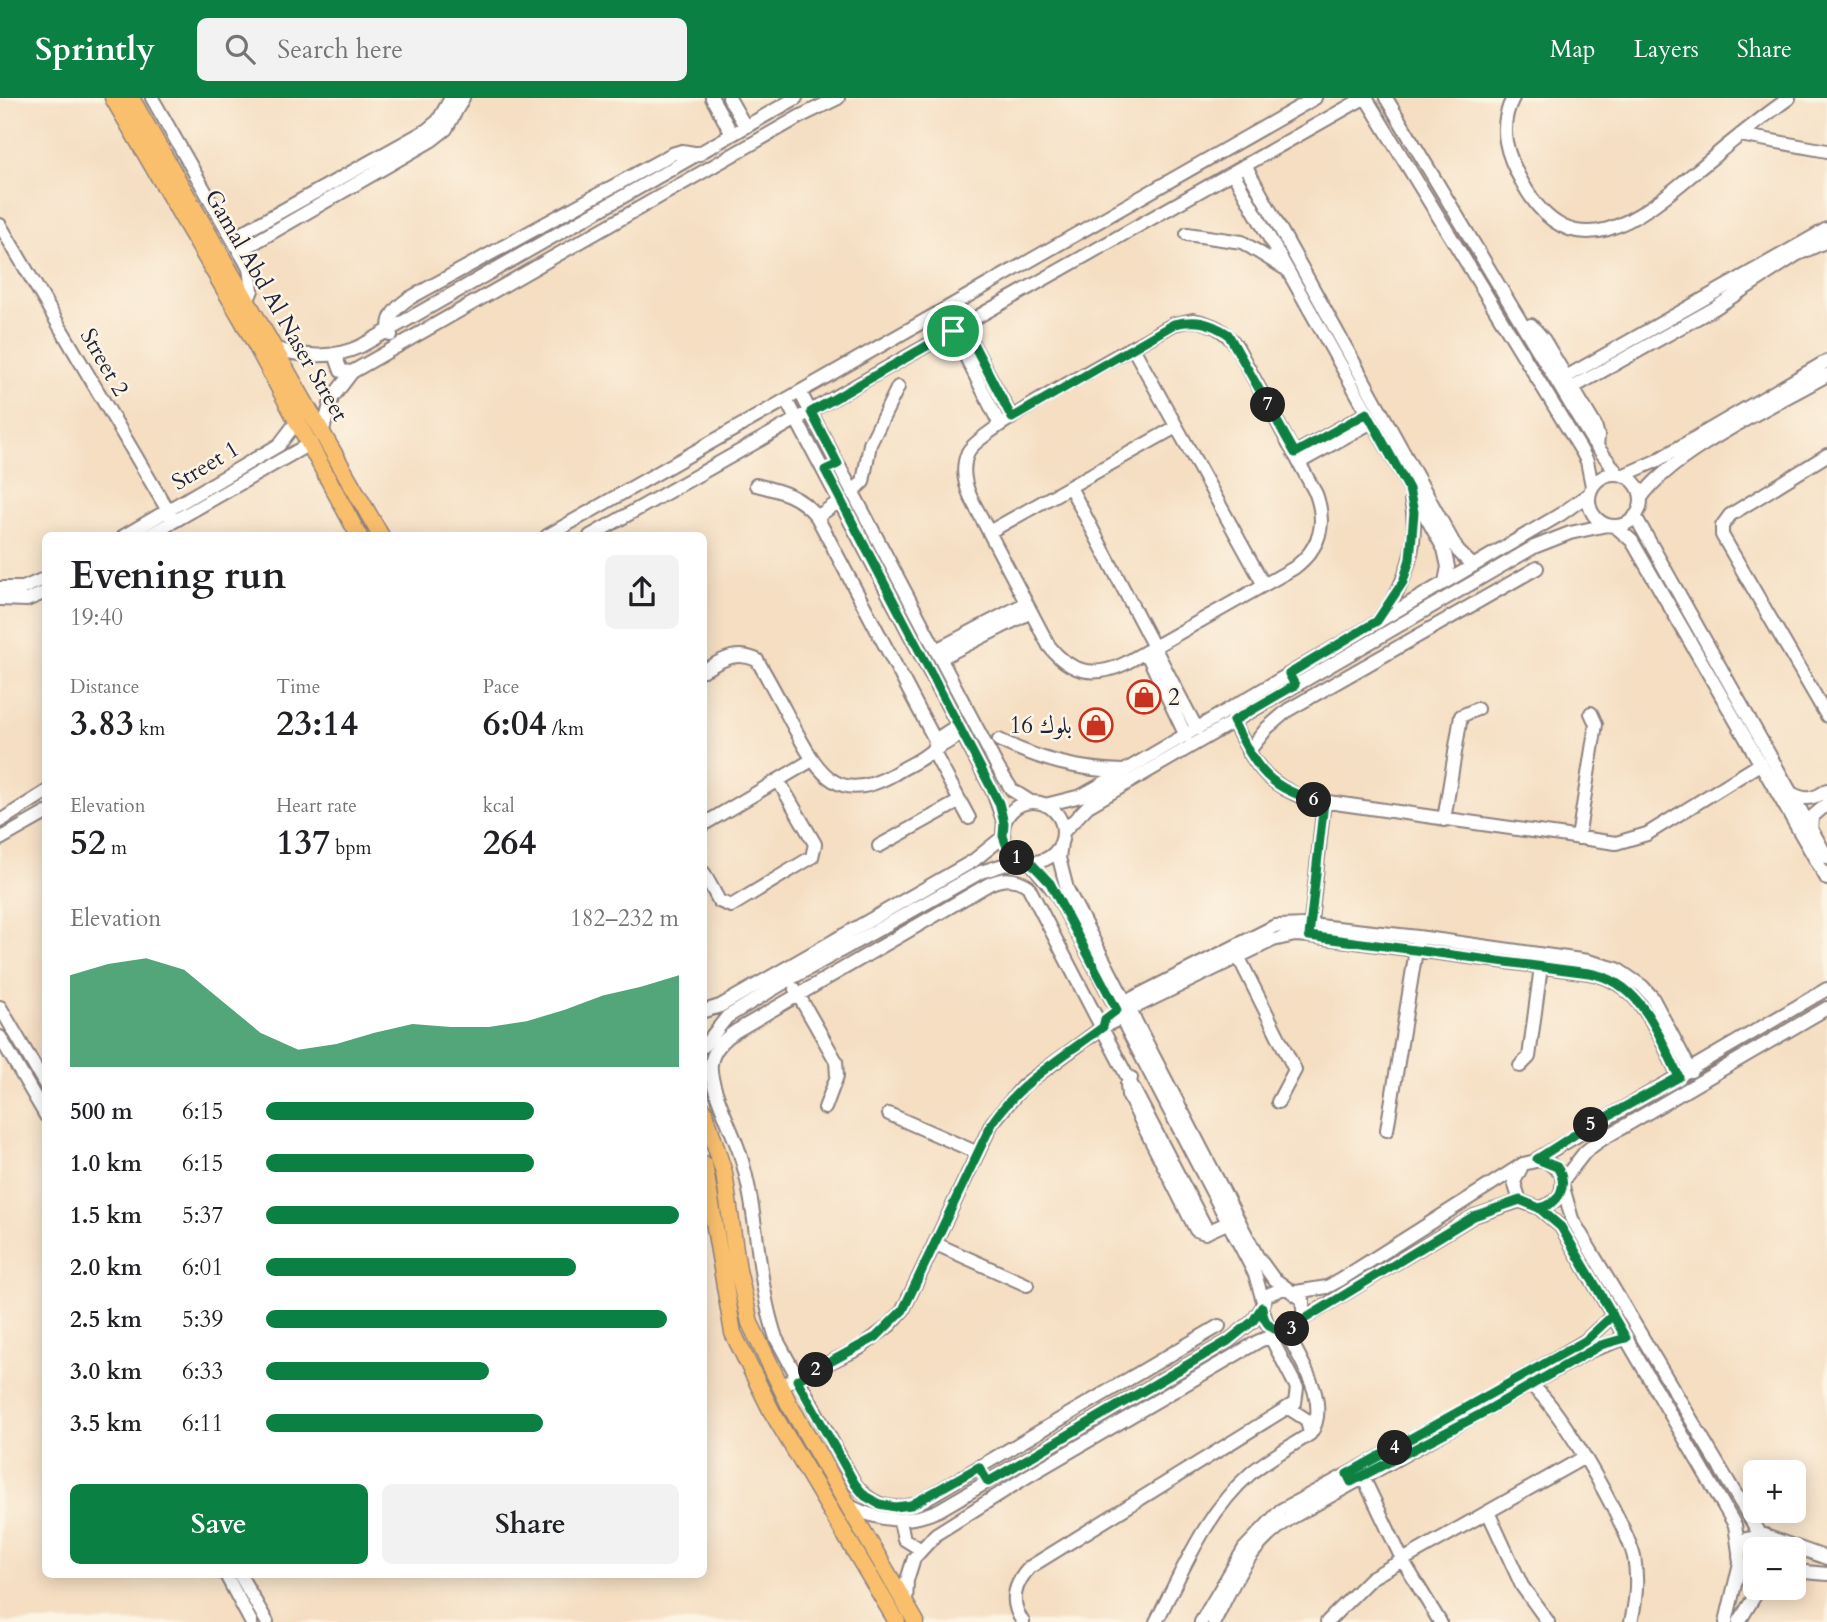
<!DOCTYPE html>
<html lang="en">
<head>
<meta charset="utf-8">
<style>
	body { margin:0; font-family:Cardo,Amiri,serif; background:#f2f2f2; color:#202124; height:100vh; display:flex; flex-direction:column; font-size:26px; white-space:nowrap }
	* { box-sizing:border-box; margin:0 }
	p { font-size:23px; color:#757577 }
	.icon { flex:none; width:38px; height:38px; fill:none; stroke:currentColor; stroke-width:2; stroke-linecap:round; stroke-linejoin:round }
	.map { position:relative; flex:1; overflow:hidden }
	.sheet { position:absolute; left:42px; top:434px; width:665px; height:1046px; display:flex; flex-direction:column; background:#fff; border-radius:10px; box-shadow:0 4px 18px #0003 }
	.sheet>* { flex:none }
	.controls { position:absolute; left:1743px; top:1362px; display:grid; gap:14px }
	.controls a { display:grid; place-items:center; width:63px; height:63px; border-radius:10px; background:#fff; box-shadow:0 4px 18px #0003; font-size:35px }
	.pin { position:absolute; display:grid; place-items:center; width:60px; height:60px; color:#fff; margin:-30px; border:4px solid #fff; border-radius:50%; box-shadow:0 2px 7px #0007 }
	.km { position:absolute; width:35px; height:35px; margin:-18px; border-radius:50%; background:#222; color:#fff; font-size:19px; line-height:35px; text-align:center }
	.round { display:grid; place-items:center; flex:none; width:74px; height:74px; border-radius:10px; background:#f2f2f2 }
	.summary { display:flex; align-items:center; justify-content:space-between; height:119px; padding:0 28px }
	h1 { font-size:38px; font-weight:800; line-height:52px }
	.metrics { display:grid; grid-template-columns:repeat(3,1fr); gap:10px; height:119px; padding:7px 28px }
	.metrics div { display:grid; align-content:center }
	.metrics b { font-size:35px; font-weight:800 }
	.metrics small { font-size:19px; font-weight:400 }
	.metrics p { font-size:19px }
	.chart { height:196px; padding:14px 28px }
	.chart p { display:flex; justify-content:space-between }
	.chart svg { width:100%; height:126px; margin-top:7px; fill:#0b8043; opacity:.7 }
	.button { display:flex; gap:14px; margin-top:auto; padding:14px 28px }
	.button a { flex:1; height:80px; border-radius:10px; background:#0b8043; color:#fff; font-size:28px; font-weight:800; line-height:80px; text-align:center }
	.button a+a { background:#f2f2f2; color:#202124 }
	ul { padding:0 28px; list-style:none; font-size:23px }
	li { display:grid; grid-template-columns:112px 84px 1fr; align-items:center; height:52px }
	li i { height:18px; border-radius:9px; background:#0b8043 }
	header { display:flex; align-items:center; gap:42px; box-sizing:border-box; height:98px; padding:0 35px; background:#0b8043; color:#fff }
	header strong { font-size:33px }
	nav { display:flex; gap:38px; margin-inline-start:auto; font-size:24px }
	.search { width:490px; height:63px; background:#f2f2f2; display:flex; align-items:center; gap:18px; box-sizing:border-box; padding:0 24px; border-radius:10px; color:#757577; font-size:26px }
	.map>svg:first-child { display:block }
	.lines { fill:none; stroke-linecap:round; stroke-linejoin:round }
	.minor-casing { stroke:#8c807e; stroke-width:16 }
	.major-casing { stroke:#8c807e; stroke-width:19 }
	.minor { stroke:#fff; stroke-width:12 }
	.major { stroke:#f9bf6d; stroke-width:16 }
	.route-casing { stroke:#fff; stroke-width:14 }
	.route { stroke:#0b8043; stroke-width:9 }
	.labels { text-anchor:middle; stroke-width:5; stroke-linejoin:round; paint-order:stroke }
	.street-label { font-size:23px; fill:#22223b; stroke:#fcf5e5 }
	.poi-label { font-size:23px; fill:#22223b; stroke:#fcf5e5; text-anchor:start }
</style>
</head>
<body>
<header>
<strong>Sprintly</strong>
<div class="search"><svg class="icon" aria-label="search" viewBox="0 0 24 24"><circle cx="10" cy="10" r="6"/><path d="M15 15l6 6"/></svg>Search here</div>
<nav><a>Map</a><a>Layers</a><a>Share</a></nav>
</header>
<div class="map">
<svg width="1827" height="1524" viewBox="0 0 1827 1524">
	<rect width="100%" height="100%" fill="#fcf5e5"/>
	<filter id="ink" filterUnits="userSpaceOnUse"><feTurbulence type="fractalNoise" baseFrequency=".0143" numOctaves="2"/><feDisplacementMap in="SourceGraphic" scale="14" xChannelSelector="R" yChannelSelector="G"/><feConvolveMatrix kernelMatrix="1 2 1 2 8 2 1 2 1" color-interpolation-filters="sRGB"/></filter>
	<filter id="wash" filterUnits="userSpaceOnUse"><feTurbulence type="fractalNoise" baseFrequency=".00686" numOctaves="4" result="noise"/><feDisplacementMap in="SourceGraphic" scale="28" xChannelSelector="R" yChannelSelector="G"/><feGaussianBlur stdDeviation="1.57" result="paint"/><feColorMatrix in="noise" values="0 0 0 0 0 0 0 0 0 0 0 0 0 0 0 0 0 1.4 0 .05"/><feComposite in="paint" operator="in"/></filter>
	<g filter="url(#wash)">
		<rect width="100%" height="100%" fill="#f5dec2"/>
	</g>
	<g filter="url(#ink)">
		<g class="lines">
			<defs>
				<path id="minor" d="M152 0 249 170 252 192 248 202
					M712 0 732 36
					M729 0 745 28
					M1366 0 1581 352 1587 363 1592 388
					M1386 0 1592 342 1618 376
					M1513 0C1497 30 1507 58 1523 86 1576 181 1647 114 1705 66 1732 43 1760 21 1789 0
					M1740 37 1827 53
					M1245 67 1458 453 1473 468
					M1233 75 1444 451 1448 469 1445 484
					M0 127 174 423
					M1187 136 1242 144 1284 170
					M233 140 427 32 438 23 451 0
					M240 153 432 42 446 31 463 0
					M1193 222C1214 226 1225 232 1237 249L1316 396C1327 427 1320 450 1294 470L1124 566C1094 580 1070 575 1049 548L971 400C964 385 961 370 968 354 980 330 1141 245 1174 226Z
					M1531 227 1544 242 1595 327 1598 338 1597 349
					M963 228 1012 320
					M953 233 1000 327
					M391 237C385 221 395 210 408 201L672 56 682 53 700 56
					M1133 250 1264 487
					M276 251C305 259 333 261 361 248L796 0
					M340 256 337 262 341 273 352 274
					M1566 279 1827 131
					M1572 290 1715 210 1796 157 1827 143
					M800 294 998 670 1012 692 1031 704
					M786 302 993 694 1004 725
					M323 332 332 300 352 274 799 19 838 0
					M1295 355 1367 315
					M1827 357 1730 417 1722 428V437L1827 618
					M1300 364 1372 324
					M1589 402a26 26 0 1 1 52 0a26 26 0 1 1-52 0Z
					M1624 377 1656 363 1827 263
					M1070 389 1197 631
					M853 393 863 384 870 346 898 289
					M1641 400C1671 355 1777 306 1827 277
					M1635 418 1827 759
					M817 419 841 402
					M1615 428 1632 443 1827 781
					M989 434 1176 329
					M124 438 279 347 298 322
					M148 438 311 345
					M547 438 1315 0
					M590 438 1364 0
					M0 490H23L46 480
					M0 501 27 502 46 494
					M1381 519C1407 485 1420 444 1411 402
					M936 552 1026 505
					M1146 554 1186 638
					M941 560 1031 514
					M704 572C722 562 736 552 757 562 771 585 783 609 796 633 820 678 840 707 894 676 906 668 925 661 934 650L935 642 817 419C801 398 781 393 756 387
					M1233 623C1253 663 1263 685 1307 701L1616 745 1647 736 1760 666
					M963 635 933 653 969 720
					M935 642 958 627
					M999 642C1040 662 1078 672 1123 673
					M1248 654 1267 630 1288 612 1537 470
					M1790 694C1803 703 1814 702 1827 692
					M1003 734a30 30 0 1 1 60 0a30 30 0 1 1-60 0Z
					M1045 707 1081 698 1097 689 1561 416 1589 396
					M1444 722 1461 618 1477 611
					M0 723 46 694
					M704 726 812 662
					M1811 732 1812 719 1827 706
					M1063 734 1088 708 1534 449 1570 435 1607 427
					M1578 740 1596 626 1591 615
					M0 741 46 715
					M1061 744 1059 760 1067 791 1257 1158 1273 1180 1303 1202V1221C1293 1235 1280 1236 1267 1226L1262 1209 1267 1197 1284 1190
					M879 748 960 703
					M1031 765 1057 797 1255 1176 1263 1203
					M704 775 719 803 731 808 812 759 815 746 778 682
					M1310 833 1324 704
					M1235 852 1295 972 1278 1004
					M795 891 836 963 837 978 825 1010
					M1125 904 1275 828 1310 827 1418 839 1588 863 1617 871 1642 888 1652 899 1691 973
					M0 909 46 988
					M1129 912 1273 842 1295 837 1309 838 1589 875C1642 884 1658 936 1679 979
					M704 913 720 908 973 763 1003 739
					M0 939 46 1018
					M704 948 727 919 790 881 981 774 1019 762
					M1520 968 1529 959 1542 861
					M1131 980 1127 986 1128 997 1196 1132 1205 1135 1227 1125
					M889 1016 978 1055
					M1387 1032 1417 846
					M1537 1061 1827 891
					M1563 1082 1585 1054 1599 1043 1827 910
					M1563 1089 1572 1121 1760 1437
					M1539 1110 1561 1129 1735 1427 1739 1454
					M1208 1134 1028 788C1015 779 1003 780 989 786L736 933C724 941 713 951 711 966 708 986 733 1033 740 1056 759 1116 756 1181 776 1240L855 1386C871 1407 893 1414 918 1405L1219 1228
					M936 1146 1027 1187
					M1296 1194 1327 1189 1340 1182 1523 1066 1544 1061 1561 1075C1566 1093 1558 1106 1539 1110L1520 1103 1514 1084 1523 1066
					M1303 1221 1474 1118 1520 1103
					M790 1283 860 1250 890 1227 903 1212 992 1025 1024 987 1103 929 1121 920
					M1531 1288C1557 1303 1627 1428 1634 1459 1638 1480 1636 1503 1631 1524
					M1290 1311 1307 1322 1310 1336
					M1362 1377 1403 1463 1440 1524
					M849 1408C880 1423 906 1427 939 1412L1228 1243 1253 1223 1262 1209
					M1488 1414 1522 1488 1548 1524
					M900 1423 904 1441 920 1451
					M1771 1440 1827 1460
					M1794 1473 1827 1476
					M226 1477 251 1524
					M240 1477 267 1524
					M1755 1478C1738 1471 1734 1455 1746 1441L1765 1437 1779 1451
					M906 1506 907 1482 914 1460 936 1436 1028 1378 1259 1243 1282 1234
					M1023 1524C1009 1504 1014 1486 1030 1469L1295 1305 1297 1290 1270 1238
					M1156 1524C1183 1472 1206 1414 1251 1375 1269 1360 1290 1349 1310 1336 1332 1306 1300 1263 1286 1233
					M1201 1524 1244 1451 1281 1412 1474 1308 1585 1243 1613 1217
					M1214 1524C1237 1479 1247 1450 1291 1420L1590 1253 1626 1240
					M1327 1524 1371 1480 1583 1360
					M1726 1524 1740 1465
					M1739 1524 1760 1489"/>
				<path id="major" d="M113 0 243 223 359 438
					M131 0 381 438
					M704 1012 724 1075 738 1172 750 1225 789 1306 916 1524
					M704 1066 733 1235 772 1314 897 1524"/>
			</defs>
			<use href="#minor" class="minor-casing"/>
			<use href="#major" class="major-casing"/>
			<use href="#minor" class="minor"/>
			<use href="#major" class="major"/>
		</g>
	</g>
	<g class="lines" filter="url(#ink)">
		<defs>
			<path id="route" d="M953 233 811 314 838 366 825 372 999 705 1004 725 1003 738 1008 752 1019 762 1031 765 1050 785 1117 912 1105 921 1103 929C1064 958 1020 984 992 1025L903 1212 876 1239 797 1282 855 1386 865 1398 879 1406 895 1409 911 1407 979 1369 988 1384 1228 1243 1253 1223 1262 1209C1263 1227 1275 1237 1293 1231L1303 1222 1474 1118 1520 1102 1539 1110 1561 1129 1613 1217 1585 1243 1347 1376 1351 1384 1479 1317 1601 1247 1626 1240 1561 1129 1539 1110C1560 1106 1569 1087 1557 1069L1537 1061 1579 1034 1679 979C1658 936 1642 884 1589 875L1309 838 1324 704C1269 693 1256 670 1233 623L1295 587 1289 576 1377 523 1403 484 1410 461 1414 414 1409 391 1367 315 1295 355 1228 236C1209 224 1196 221 1174 226L1012 320 964 228 953 233"/>
		</defs>
		<use href="#route" class="route-casing"/>
		<use href="#route" class="route"/>
	</g>
	<defs>
		<symbol id="shop-ring" viewBox="-11 -11 22 22"><circle r="9.5" fill="#fcf5e5" stroke="#c8321e" stroke-width="1.5"/><path d="M-5-2.5h2.3a2.7 3.5 0 0 1 5.4 0H5L5.5 6h-11ZM-1.5-2.5h3a1.5 2.3 0 0 0-3 0Z" fill="#c8321e"/></symbol>
	</defs>
	<g fill-rule="evenodd">
		<use href="#shop-ring" x="1125" y="580" width="38" height="38"/>
		<use href="#shop-ring" x="1077" y="608" width="38" height="38"/>
	</g>
	<g class="labels">
		<g class="street-label">
			<text transform="translate(277 207) rotate(60)" y="8">Gamal Abd Al Naser Street</text>
			<text transform="translate(105 264) rotate(60)" y="8">Street 2</text>
			<text transform="translate(205 367) rotate(-31)" y="8">Street 1</text>
		</g>
		<g class="poi-label">
			<text x="1168" y="607">2</text>
			<text x="1072" y="635" text-anchor="end">بلوك 16</text>
		</g>
	</g>
</svg>
<div class="controls">
<a>+</a>
<a>−</a>
</div>
<div class="pin" style="left:953px;top:233px;background:#1e9e55"><svg class="icon" aria-label="arrive" viewBox="0 0 24 24"><path d="M6 21V4h12l-3 4 3 4H6"/></svg></div>
<b class="km" style="left:1017px;top:760px">1</b>
<b class="km" style="left:816px;top:1272px">2</b>
<b class="km" style="left:1292px;top:1231px">3</b>
<b class="km" style="left:1395px;top:1350px">4</b>
<b class="km" style="left:1591px;top:1027px">5</b>
<b class="km" style="left:1314px;top:702px">6</b>
<b class="km" style="left:1268px;top:307px">7</b>
<section class="sheet">
<div class="summary"><div><h1>Evening run</h1><p>19:40</p></div><a class="round"><svg class="icon" aria-label="share" viewBox="0 0 24 24"><path d="M12 15V3M7 8l5-5 5 5M5 13v7h14v-7"/></svg></a></div>
<div class="metrics">
<div><p>Distance</p><b>3.83<small> km</small></b></div>
<div><p>Time</p><b>23:14</b></div>
<div><p>Pace</p><b>6:04<small> /km</small></b></div>
</div>
<div class="metrics">
<div><p>Elevation</p><b>52<small> m</small></b></div>
<div><p>Heart rate</p><b>137<small> bpm</small></b></div>
<div><p>kcal</p><b>264</b></div>
</div>
<div class="chart"><p><span>Elevation</span>182–232 m</p>
<svg viewBox="0 0 160 44" preserveAspectRatio="none"><path d="M0 44V12L10 8L20 6L30 10L40 21L50 32L60 38L70 36L80 32L90 29L100 30L110 30L120 28L130 24L140 19L150 16L160 12V44z"/></svg>
</div>
<ul>
<li><b>500 m</b>6:15<i style="width:65%"></i></li>
<li><b>1.0 km</b>6:15<i style="width:65%"></i></li>
<li><b>1.5 km</b>5:37<i style="width:100%"></i></li>
<li><b>2.0 km</b>6:01<i style="width:75%"></i></li>
<li><b>2.5 km</b>5:39<i style="width:97%"></i></li>
<li><b>3.0 km</b>6:33<i style="width:54%"></i></li>
<li><b>3.5 km</b>6:11<i style="width:67%"></i></li>
</ul>
<div class="button"><a>Save</a><a>Share</a></div>
</section>
</div>
</body>
</html>
